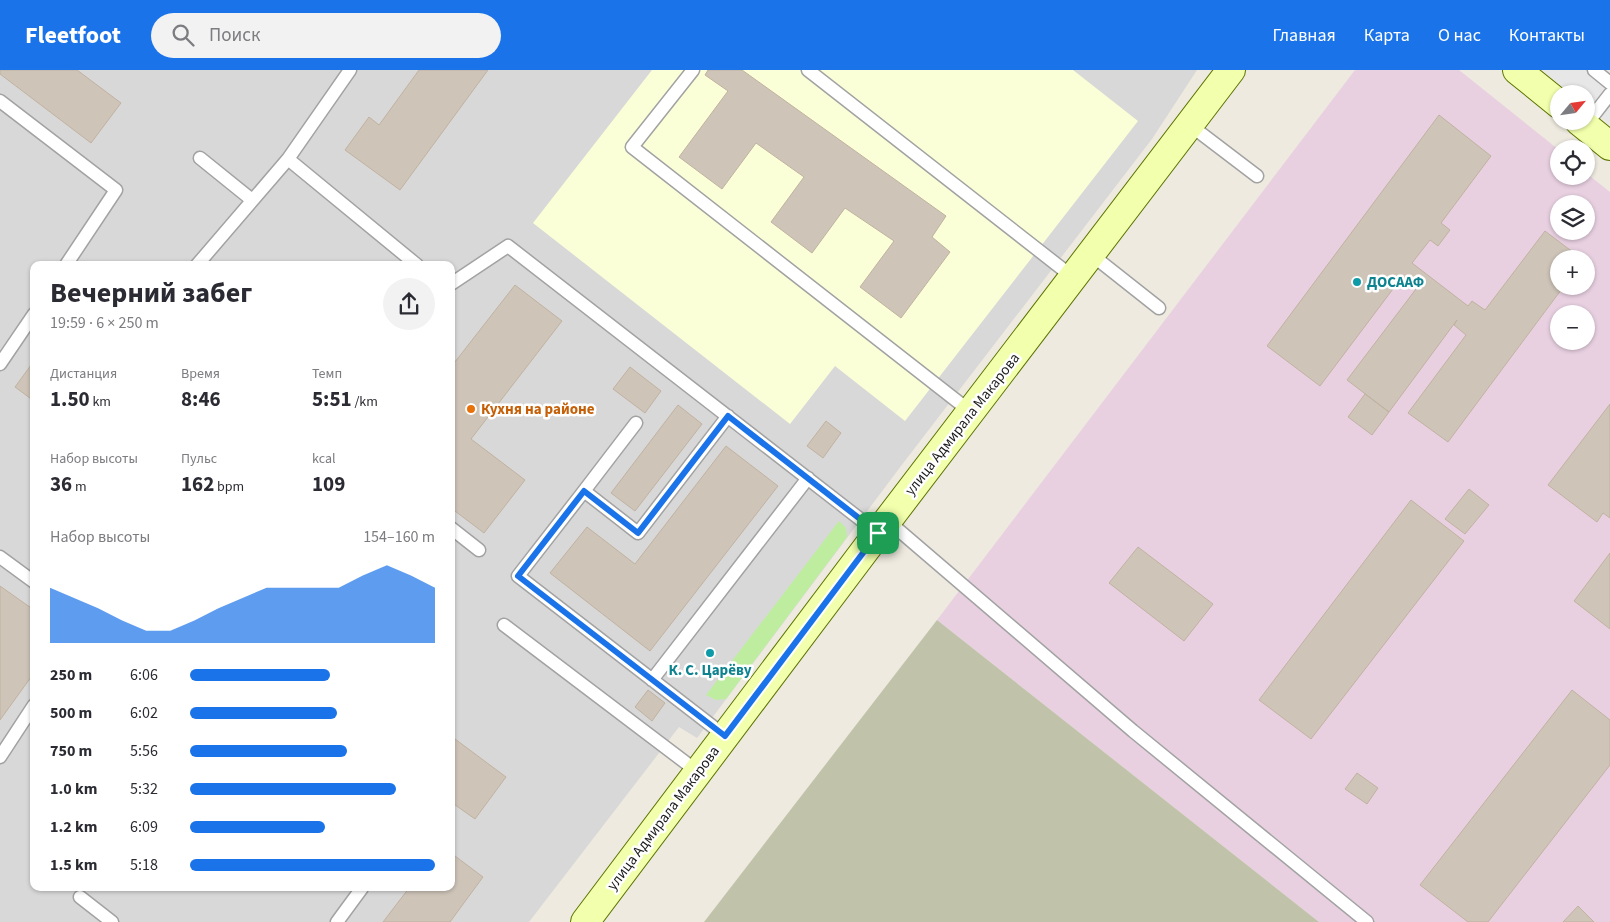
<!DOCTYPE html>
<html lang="ru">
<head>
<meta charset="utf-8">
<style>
	body { margin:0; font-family:"Source Sans 3",sans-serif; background:#f2f2f3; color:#2b2b33; height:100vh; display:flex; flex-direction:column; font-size:19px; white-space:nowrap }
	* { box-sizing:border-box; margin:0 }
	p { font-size:16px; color:#7c7c81 }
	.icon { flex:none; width:28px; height:28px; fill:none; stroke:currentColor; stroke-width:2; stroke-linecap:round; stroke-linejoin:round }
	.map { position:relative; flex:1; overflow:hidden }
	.drawer { position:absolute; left:30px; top:191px; width:425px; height:630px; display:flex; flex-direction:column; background:#fff; border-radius:10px; box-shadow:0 1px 4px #0004 }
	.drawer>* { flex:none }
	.needle { width:32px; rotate:61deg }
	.buttons { position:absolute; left:1550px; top:15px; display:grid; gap:10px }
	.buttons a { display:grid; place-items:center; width:45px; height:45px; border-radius:50%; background:#fff; box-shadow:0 1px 4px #0004; font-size:25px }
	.pin { position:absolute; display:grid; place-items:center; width:42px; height:42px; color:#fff; margin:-21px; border-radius:10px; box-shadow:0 2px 8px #0006 }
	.round { display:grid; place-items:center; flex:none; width:52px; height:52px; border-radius:26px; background:#f2f2f3 }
	.summary { display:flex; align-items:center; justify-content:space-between; height:85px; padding:0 20px }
	h1 { font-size:28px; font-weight:700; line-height:38px }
	.stats { display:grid; grid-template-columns:repeat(3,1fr); gap:8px; height:85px; padding:5px 20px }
	.stats div { display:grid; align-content:center }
	.stats b { font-size:21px; font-weight:700 }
	.stats small { font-size:14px; font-weight:400 }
	.stats p { font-size:14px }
	.chart { height:140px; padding:10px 20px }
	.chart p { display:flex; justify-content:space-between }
	.chart svg { width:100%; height:90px; margin-top:5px; fill:#1a73e8; opacity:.7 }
	ul { padding:0 20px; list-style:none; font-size:16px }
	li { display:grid; grid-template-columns:80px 60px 1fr; align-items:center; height:38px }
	li i { height:12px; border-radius:6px; background:#1a73e8 }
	header { display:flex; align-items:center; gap:30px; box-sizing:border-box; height:70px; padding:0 25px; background:#1a73e8; color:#fff }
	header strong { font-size:24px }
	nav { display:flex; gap:28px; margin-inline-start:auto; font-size:18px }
	.search { width:350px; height:45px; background:#f2f2f3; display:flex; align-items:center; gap:12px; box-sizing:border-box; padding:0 18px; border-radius:28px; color:#7c7c81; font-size:19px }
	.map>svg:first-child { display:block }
	.residential { fill:#d9d8d8; fill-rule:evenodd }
	.industrial { fill:#e8d0e1; fill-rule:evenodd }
	.education { fill:#fbffd7 }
	.construction { fill:#c0c3aa }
	.grass { fill:#beeda0 }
	.parking { fill:#e7e7e7 }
	.building { fill:#cec4b8; stroke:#c0b2a1 }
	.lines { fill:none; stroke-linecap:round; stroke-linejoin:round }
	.lane-casing { stroke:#a2a2a2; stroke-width:15 }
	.secondary-casing { stroke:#5c7400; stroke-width:30 }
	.lane { stroke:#fff; stroke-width:12 }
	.secondary { stroke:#f2ffac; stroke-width:28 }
	.route-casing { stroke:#fff; stroke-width:10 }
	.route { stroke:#1a73e8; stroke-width:6 }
	.culture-dot { fill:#0f9aa8; stroke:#fff; stroke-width:2 }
	.food-dot { fill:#e8710a; stroke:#fff; stroke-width:2 }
	.labels { text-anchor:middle; stroke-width:5; stroke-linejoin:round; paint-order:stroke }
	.culture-label { font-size:15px; font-weight:bold; fill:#0d838f; stroke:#fff; text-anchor:start }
	.food-label { font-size:15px; font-weight:bold; fill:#c56008; stroke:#fff; text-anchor:start }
	.street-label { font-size:15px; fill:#1b1b1b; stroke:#fff }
</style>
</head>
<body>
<header>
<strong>Fleetfoot</strong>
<div class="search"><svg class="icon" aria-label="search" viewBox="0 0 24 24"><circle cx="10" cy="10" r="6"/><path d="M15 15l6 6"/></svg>Поиск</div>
<nav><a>Главная</a><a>Карта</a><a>О нас</a><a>Контакты</a></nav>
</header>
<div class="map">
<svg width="1610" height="852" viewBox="0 0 1610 852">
	<rect width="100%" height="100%" fill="#eeeadf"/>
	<path class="residential" d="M0 0H1197L1152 69 901 396 697 668 679 657 529 852H0ZM34 195H451V818H34Z"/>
	<path class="industrial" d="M1355 0H1459L1559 80V106H1586V103L1610 122V852H1319L937 550ZM1559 134H1586V161H1559ZM1559 189H1586V216H1559ZM1559 244H1586V271H1559Z"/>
	<path class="education" d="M652 0H1073L1138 51 905 351 835 296 790 354 533 153Z"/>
	<path class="construction" d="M937 550 1319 852H704Z"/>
	<path class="grass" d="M839 451 846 458 847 467 726 629 716 630 706 625Z"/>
	<path class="parking" d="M1542 0H1610V54L1586 35V24H1572Z"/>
	<path class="building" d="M0 0H77L121 33 91 73 0 4Z
		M419 0H488L400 120 345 80 369 47 379 55Z
		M708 0H742L946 146 932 167 950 182 901 248 860 217 894 171 845 138 812 183 771 152 804 107 756 73 722 119 679 87 728 21 705 5Z
		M1439 45 1491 86 1441 153 1450 160 1438 176 1430 170 1412 193 1468 236 1472 231 1485 240 1545 161 1582 189H1559V216H1564L1448 372 1408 343 1466 265 1454 255 1457 250 1389 342 1347 310 1416 219 1402 207 1320 316 1267 276Z
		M515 215 562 251 471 369 525 410 484 463 451 438V297Z
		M34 291V331L15 317Z
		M630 297 661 321 645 343 613 319Z
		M1365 324 1389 342 1372 365 1348 347Z
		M1610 334V448L1603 443 1597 452 1548 415Z
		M678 335 702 354 635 441 611 423Z
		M826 351 841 363 823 388 807 376Z
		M726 376 778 416 650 581 550 503 587 457 635 494Z
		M1469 419 1489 435 1465 464 1445 449Z
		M1411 430 1464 471 1311 669 1259 630Z
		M1138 477 1213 534 1184 571 1109 513Z
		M1610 483V559L1574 531Z
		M0 516 34 540V603L0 650Z
		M648 620 665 633 652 651 635 637Z
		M1572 620 1610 650V695L1488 852H1468L1420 815Z
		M451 666 506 707 475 749 451 732Z
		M1357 703 1378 718 1367 734 1345 719Z
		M451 783 483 807 450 852H383L409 818H451Z
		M1578 836 1594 852H1563Z"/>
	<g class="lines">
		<defs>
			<path id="lane" d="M693 0 632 77 971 342
				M808 0 1074 208
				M1594 0 1610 13
				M0 31 116 120 66 195
				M1190 55 1257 106
				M1585 56 1610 24
				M200 88 252 130
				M288 89 350 0
				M1092 185 1159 238
				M197 195 288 89 417 195
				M451 214 508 176 878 463
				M0 294 34 244
				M584 421 636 353
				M888 451 1133 661 1367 852
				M451 458 479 480
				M0 487 34 512
				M504 555 698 702
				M652 610 808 408
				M725 666 518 506 584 421 638 463 728 346
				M0 687 34 635
				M80 827 112 852
				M337 852 362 818"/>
			<path id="secondary" d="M1517 0 1559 34
				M1579 51 1610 76
				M585 852 878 463 1231 0"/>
		</defs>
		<use href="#lane" class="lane-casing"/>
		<use href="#secondary" class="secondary-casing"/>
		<use href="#lane" class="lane"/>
		<use href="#secondary" class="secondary"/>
	</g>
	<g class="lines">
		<defs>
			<path id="route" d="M728 346 878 463 725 666 518 506 584 421 638 463Z"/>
		</defs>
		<use href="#route" class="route-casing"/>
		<use href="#route" class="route"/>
	</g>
	<g class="culture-dot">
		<circle cx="1357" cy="212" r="5"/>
		<circle cx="710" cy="583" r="5"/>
	</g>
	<circle class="food-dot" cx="471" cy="339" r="5"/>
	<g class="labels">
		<g class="culture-label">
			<text x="1367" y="217">ДОСААФ</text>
			<text x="710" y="605" text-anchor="middle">К. С. Царёву</text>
		</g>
		<g class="food-label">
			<text x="481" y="344">Кухня на районе</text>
		</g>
		<g class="street-label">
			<text transform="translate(962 354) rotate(-52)" y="5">улица Адмирала Макарова</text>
			<text transform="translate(663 748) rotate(-53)" y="5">улица Адмирала Макарова</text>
		</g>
	</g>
</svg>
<div class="buttons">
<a><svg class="needle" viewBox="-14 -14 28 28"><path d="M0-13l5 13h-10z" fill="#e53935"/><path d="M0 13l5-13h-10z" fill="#7c7c81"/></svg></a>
<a><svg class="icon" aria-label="locate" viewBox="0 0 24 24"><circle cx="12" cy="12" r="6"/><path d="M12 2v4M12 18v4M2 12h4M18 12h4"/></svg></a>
<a><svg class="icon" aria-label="layers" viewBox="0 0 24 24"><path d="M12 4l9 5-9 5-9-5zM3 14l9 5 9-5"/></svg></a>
<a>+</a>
<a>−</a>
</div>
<div class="pin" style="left:878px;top:463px;background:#1e9e55"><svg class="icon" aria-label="arrive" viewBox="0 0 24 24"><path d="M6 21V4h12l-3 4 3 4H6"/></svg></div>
<section class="drawer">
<div class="summary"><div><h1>Вечерний забег</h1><p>19:59 · 6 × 250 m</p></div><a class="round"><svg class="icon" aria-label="share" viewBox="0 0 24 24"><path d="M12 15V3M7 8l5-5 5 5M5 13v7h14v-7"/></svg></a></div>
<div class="stats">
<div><p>Дистанция</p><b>1.50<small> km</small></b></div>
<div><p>Время</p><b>8:46</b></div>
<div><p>Темп</p><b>5:51<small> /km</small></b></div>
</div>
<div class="stats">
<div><p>Набор высоты</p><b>36<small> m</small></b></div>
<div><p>Пульс</p><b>162<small> bpm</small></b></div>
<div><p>kcal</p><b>109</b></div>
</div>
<div class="chart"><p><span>Набор высоты</span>154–160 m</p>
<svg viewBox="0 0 160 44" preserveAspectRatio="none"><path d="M0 44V17L10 22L20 27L30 33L40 38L50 38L60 33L70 27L80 22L90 17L100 17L110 17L120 17L130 11L140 6L150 11L160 17V44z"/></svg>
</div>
<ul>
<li><b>250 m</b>6:06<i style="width:57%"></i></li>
<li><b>500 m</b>6:02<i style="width:60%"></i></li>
<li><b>750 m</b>5:56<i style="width:64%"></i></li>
<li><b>1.0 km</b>5:32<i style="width:84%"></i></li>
<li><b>1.2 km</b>6:09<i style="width:55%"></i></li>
<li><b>1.5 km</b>5:18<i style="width:100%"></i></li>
</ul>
</section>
</div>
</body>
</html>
